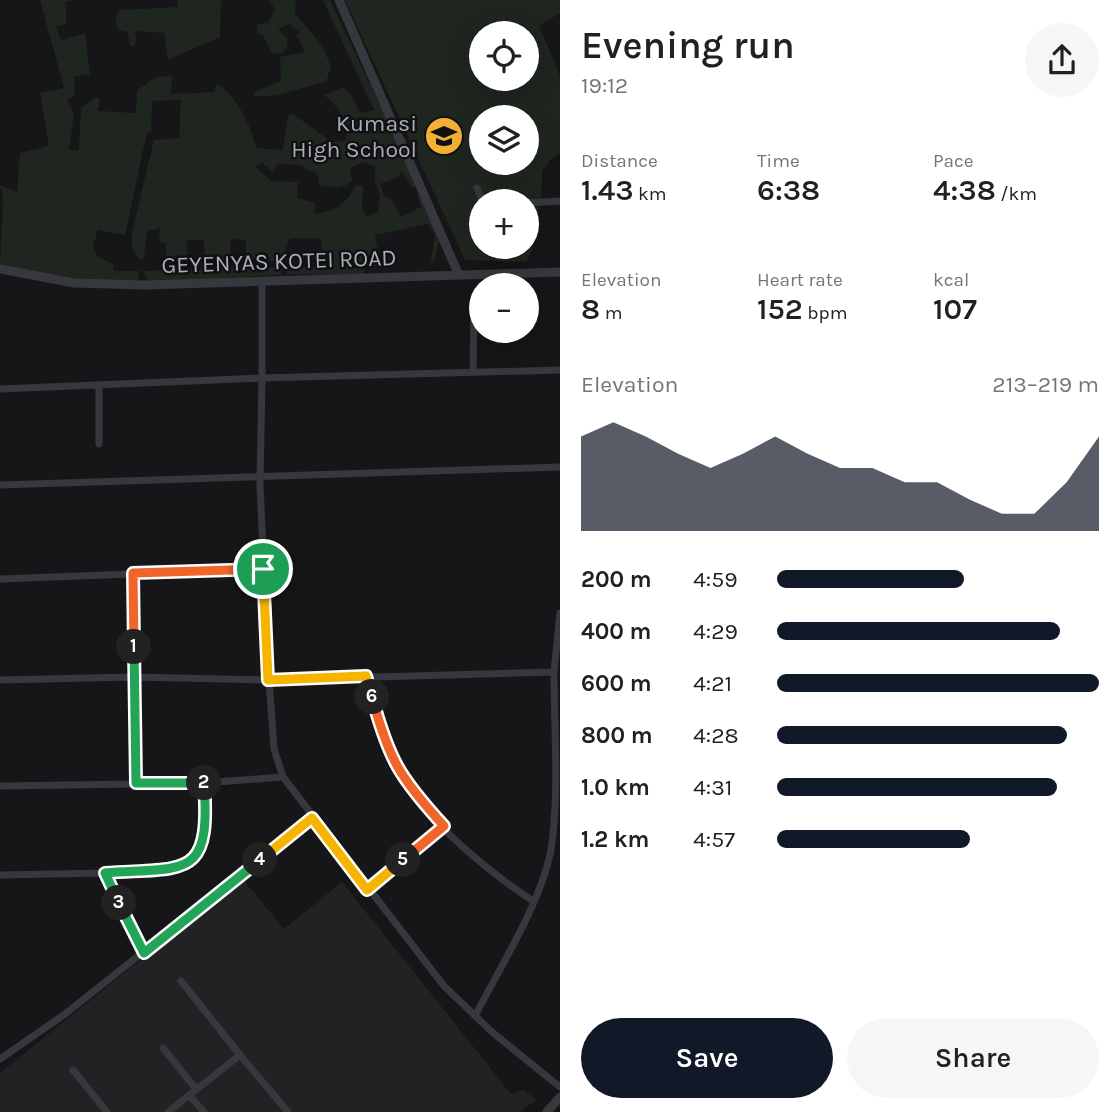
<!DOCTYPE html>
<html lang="en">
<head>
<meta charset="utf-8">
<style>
	body { margin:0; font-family:Karla,sans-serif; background:#f6f6f6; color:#202124; height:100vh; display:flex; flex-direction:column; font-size:26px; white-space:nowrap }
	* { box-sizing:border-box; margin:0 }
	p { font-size:23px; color:#757577 }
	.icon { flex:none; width:38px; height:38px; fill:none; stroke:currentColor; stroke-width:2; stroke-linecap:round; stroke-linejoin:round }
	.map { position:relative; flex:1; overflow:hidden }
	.panel { display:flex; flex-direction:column; background:#fff; width:560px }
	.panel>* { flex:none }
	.buttons { position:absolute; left:469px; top:21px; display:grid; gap:14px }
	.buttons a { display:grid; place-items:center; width:70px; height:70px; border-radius:50%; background:#fff; box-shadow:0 7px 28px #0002; font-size:35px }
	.pin { position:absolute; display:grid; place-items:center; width:60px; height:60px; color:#fff; margin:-30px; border:4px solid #fff; border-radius:50%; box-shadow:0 2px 7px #0007 }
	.km { position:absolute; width:35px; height:35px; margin:-18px; border-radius:50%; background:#222; color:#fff; font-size:19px; line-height:35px; text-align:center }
	.round { display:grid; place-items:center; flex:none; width:74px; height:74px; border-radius:37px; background:#f6f6f6 }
	.headline { display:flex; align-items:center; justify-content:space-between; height:119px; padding:0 21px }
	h1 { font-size:38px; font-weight:600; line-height:52px }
	.stats { display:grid; grid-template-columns:repeat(3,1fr); gap:10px; height:119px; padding:7px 21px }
	.stats div { display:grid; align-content:center }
	.stats b { font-size:30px; font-weight:600 }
	.stats small { font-size:19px; font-weight:400 }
	.stats p { font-size:19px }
	.chart { height:196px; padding:14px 21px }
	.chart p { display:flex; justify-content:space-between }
	.chart svg { width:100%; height:126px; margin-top:7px; fill:#111827; opacity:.7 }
	.action { display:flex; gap:14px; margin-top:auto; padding:14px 21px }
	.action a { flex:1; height:80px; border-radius:42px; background:#111827; color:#fff; font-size:28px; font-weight:600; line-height:80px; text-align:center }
	.action a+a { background:#f6f6f6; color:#202124 }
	ul { padding:0 21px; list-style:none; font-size:23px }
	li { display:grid; grid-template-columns:112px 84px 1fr; align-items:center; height:52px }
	li i { height:18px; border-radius:9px; background:#111827 }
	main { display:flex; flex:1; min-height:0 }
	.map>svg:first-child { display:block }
	.built { fill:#222225 }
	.green { fill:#1e261f; fill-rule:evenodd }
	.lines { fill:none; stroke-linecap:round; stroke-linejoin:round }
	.minor { stroke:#37383d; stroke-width:7 }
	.tertiary { stroke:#37383d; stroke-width:9 }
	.split-1-casing { stroke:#fff; stroke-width:14 }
	.split-2-casing { stroke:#fff; stroke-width:14 }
	.split-3-casing { stroke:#fff; stroke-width:14 }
	.split-4-casing { stroke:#fff; stroke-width:14 }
	.split-5-casing { stroke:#fff; stroke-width:14 }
	.split-6-casing { stroke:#fff; stroke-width:14 }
	.split-7-casing { stroke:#fff; stroke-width:14 }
	.split-1 { stroke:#f0652b; stroke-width:9 }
	.split-2 { stroke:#22a559; stroke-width:9 }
	.split-3 { stroke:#22a559; stroke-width:9 }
	.split-4 { stroke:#22a559; stroke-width:9 }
	.split-5 { stroke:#f5b400; stroke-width:9 }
	.split-6 { stroke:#f0652b; stroke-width:9 }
	.split-7 { stroke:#f5b400; stroke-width:9 }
	.labels { text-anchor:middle; stroke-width:5; stroke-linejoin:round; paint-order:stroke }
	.poi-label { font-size:23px; fill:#a8adb8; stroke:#111113; text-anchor:end }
	.street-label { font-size:23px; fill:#a8adb8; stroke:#111113 }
</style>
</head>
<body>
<main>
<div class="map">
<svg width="560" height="1112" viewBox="0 0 560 1112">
	<rect width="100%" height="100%" fill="#161618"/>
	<path class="built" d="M242 878 284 929 342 882 511 1094 524 1090 536 1100 520 1112H0V1073Z"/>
	<path class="green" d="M40 0H78L66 2V24L56 27 61 40 85 33 90 74 74 77 75 95 67 100 74 114 69 150 79 151 81 108 94 98H100L98 111 136 113 137 90 156 77 172 76 171 94 214 92 217 83C237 97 251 125 256 148L283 150 288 116 293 114 332 142 346 140C350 122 338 106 324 95L343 87 351 94 360 113 374 110 323 0H330L418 186 412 187 401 171 400 176 380 184 384 196 392 200 401 217 421 207 417 195 421 193 439 240 434 262H431L435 235 428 224 375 235 381 266H365L364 275 288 274 283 268 323 267 321 239 290 238 281 262 246 258V240L231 239 230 260 226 263 191 265 190 261 205 256 204 240H187V260L166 262V243H159L160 228 147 232 144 258 139 260 132 247V232L154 140 179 138 181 100 152 101 151 131 147 133 125 235 98 230 93 246 97 256 113 264 114 271H138L139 282 68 280 0 266 3 200 0 185 17 192 20 153 49 146 40 93 64 88ZM363 162 375 166V181L380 195 378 212 366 217 362 208 363 185 355 186C347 204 333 212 314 214L315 203 297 198 298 182 272 181 255 167 262 163 272 171 279 164 301 165 307 170 317 173 319 185C332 188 341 190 352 181L350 168Z
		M177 0H221L220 37 168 60 164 33 135 31 137 42 133 47 129 44 128 32 118 30 115 21 119 10 178 7Z
		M270 0H296L295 13 323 47 331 67 326 82C302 86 277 99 254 96V92L281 81 280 57 305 52 296 35 300 33 290 24 278 29 287 38V47L282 53 272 54 264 37 257 33V25L268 22 275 11Z
		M345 0H560V13L539 26 560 76V153L550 160 542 171V188L532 250 526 262 465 260ZM481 33H527V79H481ZM481 117H527V163H481ZM481 201H527V247H481Z
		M260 267 280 268 282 275 149 281 142 271Z"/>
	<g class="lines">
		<path class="minor" d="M477 188 482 201
			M527 203 560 201
			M560 370 262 378 260 485 269 680 554 672 560 613
			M473 371 474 311
			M99 385V444
			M0 389 262 378V281
			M0 485 560 467
			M133 573 136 783
			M0 579 263 569
			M367 676C374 705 380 736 393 763 418 814 486 870 533 901
			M0 680 134 677 269 680 274 749 283 777 444 986 492 1032 560 1087
			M0 786 204 783
			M105 873 144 953
			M0 875 105 873 182 867C212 852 204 810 204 783L283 777
			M367 889 444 826
			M475 1016C500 967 538 908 550 855 560 801 554 728 554 672
			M163 1048 196 1089
			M240 1055 288 1112
			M0 1059 65 1014 312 818
			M73 1070 107 1112
			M189 1095 204 1112
			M168 1112 240 1055 181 981"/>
		<path class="tertiary" d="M339 0 458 273
			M0 269 74 283 146 285 560 272
			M547 1112 560 1097"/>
	</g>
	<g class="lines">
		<defs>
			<path id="split-1" d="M134 647 133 573 263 569"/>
			<path id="split-2" d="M134 647 136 783H204"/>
			<path id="split-3" d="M119 903 105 873C187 867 211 880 204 783"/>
			<path id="split-4" d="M119 903 144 953 260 860"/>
			<path id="split-5" d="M260 860 312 818 367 890 403 860"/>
			<path id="split-6" d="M372 697C389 760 400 778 444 826L403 860"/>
			<path id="split-7" d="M263 569 268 680 366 676 372 697"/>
		</defs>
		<use href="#split-1" class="split-1-casing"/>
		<use href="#split-2" class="split-2-casing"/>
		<use href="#split-3" class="split-3-casing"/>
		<use href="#split-4" class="split-4-casing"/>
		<use href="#split-5" class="split-5-casing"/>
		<use href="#split-6" class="split-6-casing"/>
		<use href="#split-7" class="split-7-casing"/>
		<use href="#split-1" class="split-1"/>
		<use href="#split-2" class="split-2"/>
		<use href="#split-3" class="split-3"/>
		<use href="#split-4" class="split-4"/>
		<use href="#split-5" class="split-5"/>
		<use href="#split-6" class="split-6"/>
		<use href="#split-7" class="split-7"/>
	</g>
	<defs>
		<symbol id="school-disc" viewBox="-11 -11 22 22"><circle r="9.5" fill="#f2b134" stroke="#111113"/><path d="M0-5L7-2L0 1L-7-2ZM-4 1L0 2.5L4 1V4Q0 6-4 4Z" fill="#111"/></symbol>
	</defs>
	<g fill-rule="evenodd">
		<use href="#school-disc" x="422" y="114" width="44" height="44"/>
	</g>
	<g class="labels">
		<g class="poi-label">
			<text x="417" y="131">Kumasi<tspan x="417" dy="26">High School</tspan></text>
		</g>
		<g class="street-label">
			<text transform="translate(279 261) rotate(-2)" y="8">GEYENYAS KOTEI ROAD</text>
		</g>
	</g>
</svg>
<div class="buttons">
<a><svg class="icon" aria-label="locate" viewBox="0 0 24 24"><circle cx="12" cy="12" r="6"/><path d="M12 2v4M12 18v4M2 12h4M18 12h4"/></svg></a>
<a><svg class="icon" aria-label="layers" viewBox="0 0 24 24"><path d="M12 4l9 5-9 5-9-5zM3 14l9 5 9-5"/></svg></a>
<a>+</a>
<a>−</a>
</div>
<div class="pin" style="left:263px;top:569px;background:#1e9e55"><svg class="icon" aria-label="arrive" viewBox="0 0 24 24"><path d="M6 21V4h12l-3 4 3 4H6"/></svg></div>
<b class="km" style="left:134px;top:647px">1</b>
<b class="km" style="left:204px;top:783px">2</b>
<b class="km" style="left:119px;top:903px">3</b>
<b class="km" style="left:260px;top:860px">4</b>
<b class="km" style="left:403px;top:860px">5</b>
<b class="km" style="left:372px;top:697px">6</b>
</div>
<section class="panel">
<div class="headline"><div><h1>Evening run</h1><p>19:12</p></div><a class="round"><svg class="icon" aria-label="share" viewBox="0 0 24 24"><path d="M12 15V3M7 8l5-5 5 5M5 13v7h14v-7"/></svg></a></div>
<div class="stats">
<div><p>Distance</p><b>1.43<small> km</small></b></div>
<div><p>Time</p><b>6:38</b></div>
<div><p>Pace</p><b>4:38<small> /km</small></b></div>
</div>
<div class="stats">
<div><p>Elevation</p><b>8<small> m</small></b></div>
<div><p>Heart rate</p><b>152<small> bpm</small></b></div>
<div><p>kcal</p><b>107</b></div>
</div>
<div class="chart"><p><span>Elevation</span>213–219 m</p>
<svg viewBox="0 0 160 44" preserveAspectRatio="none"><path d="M0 44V11L10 6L20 11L30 17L40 22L50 17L60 11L70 17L80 22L90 22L100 27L110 27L120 33L130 38L140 38L150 27L160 11V44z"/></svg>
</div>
<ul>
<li><b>200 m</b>4:59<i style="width:58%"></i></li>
<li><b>400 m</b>4:29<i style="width:88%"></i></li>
<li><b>600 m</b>4:21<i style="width:100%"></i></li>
<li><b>800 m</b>4:28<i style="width:90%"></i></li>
<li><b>1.0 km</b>4:31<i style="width:87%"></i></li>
<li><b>1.2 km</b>4:57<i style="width:60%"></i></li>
</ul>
<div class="action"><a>Save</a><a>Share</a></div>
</section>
</main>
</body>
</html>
